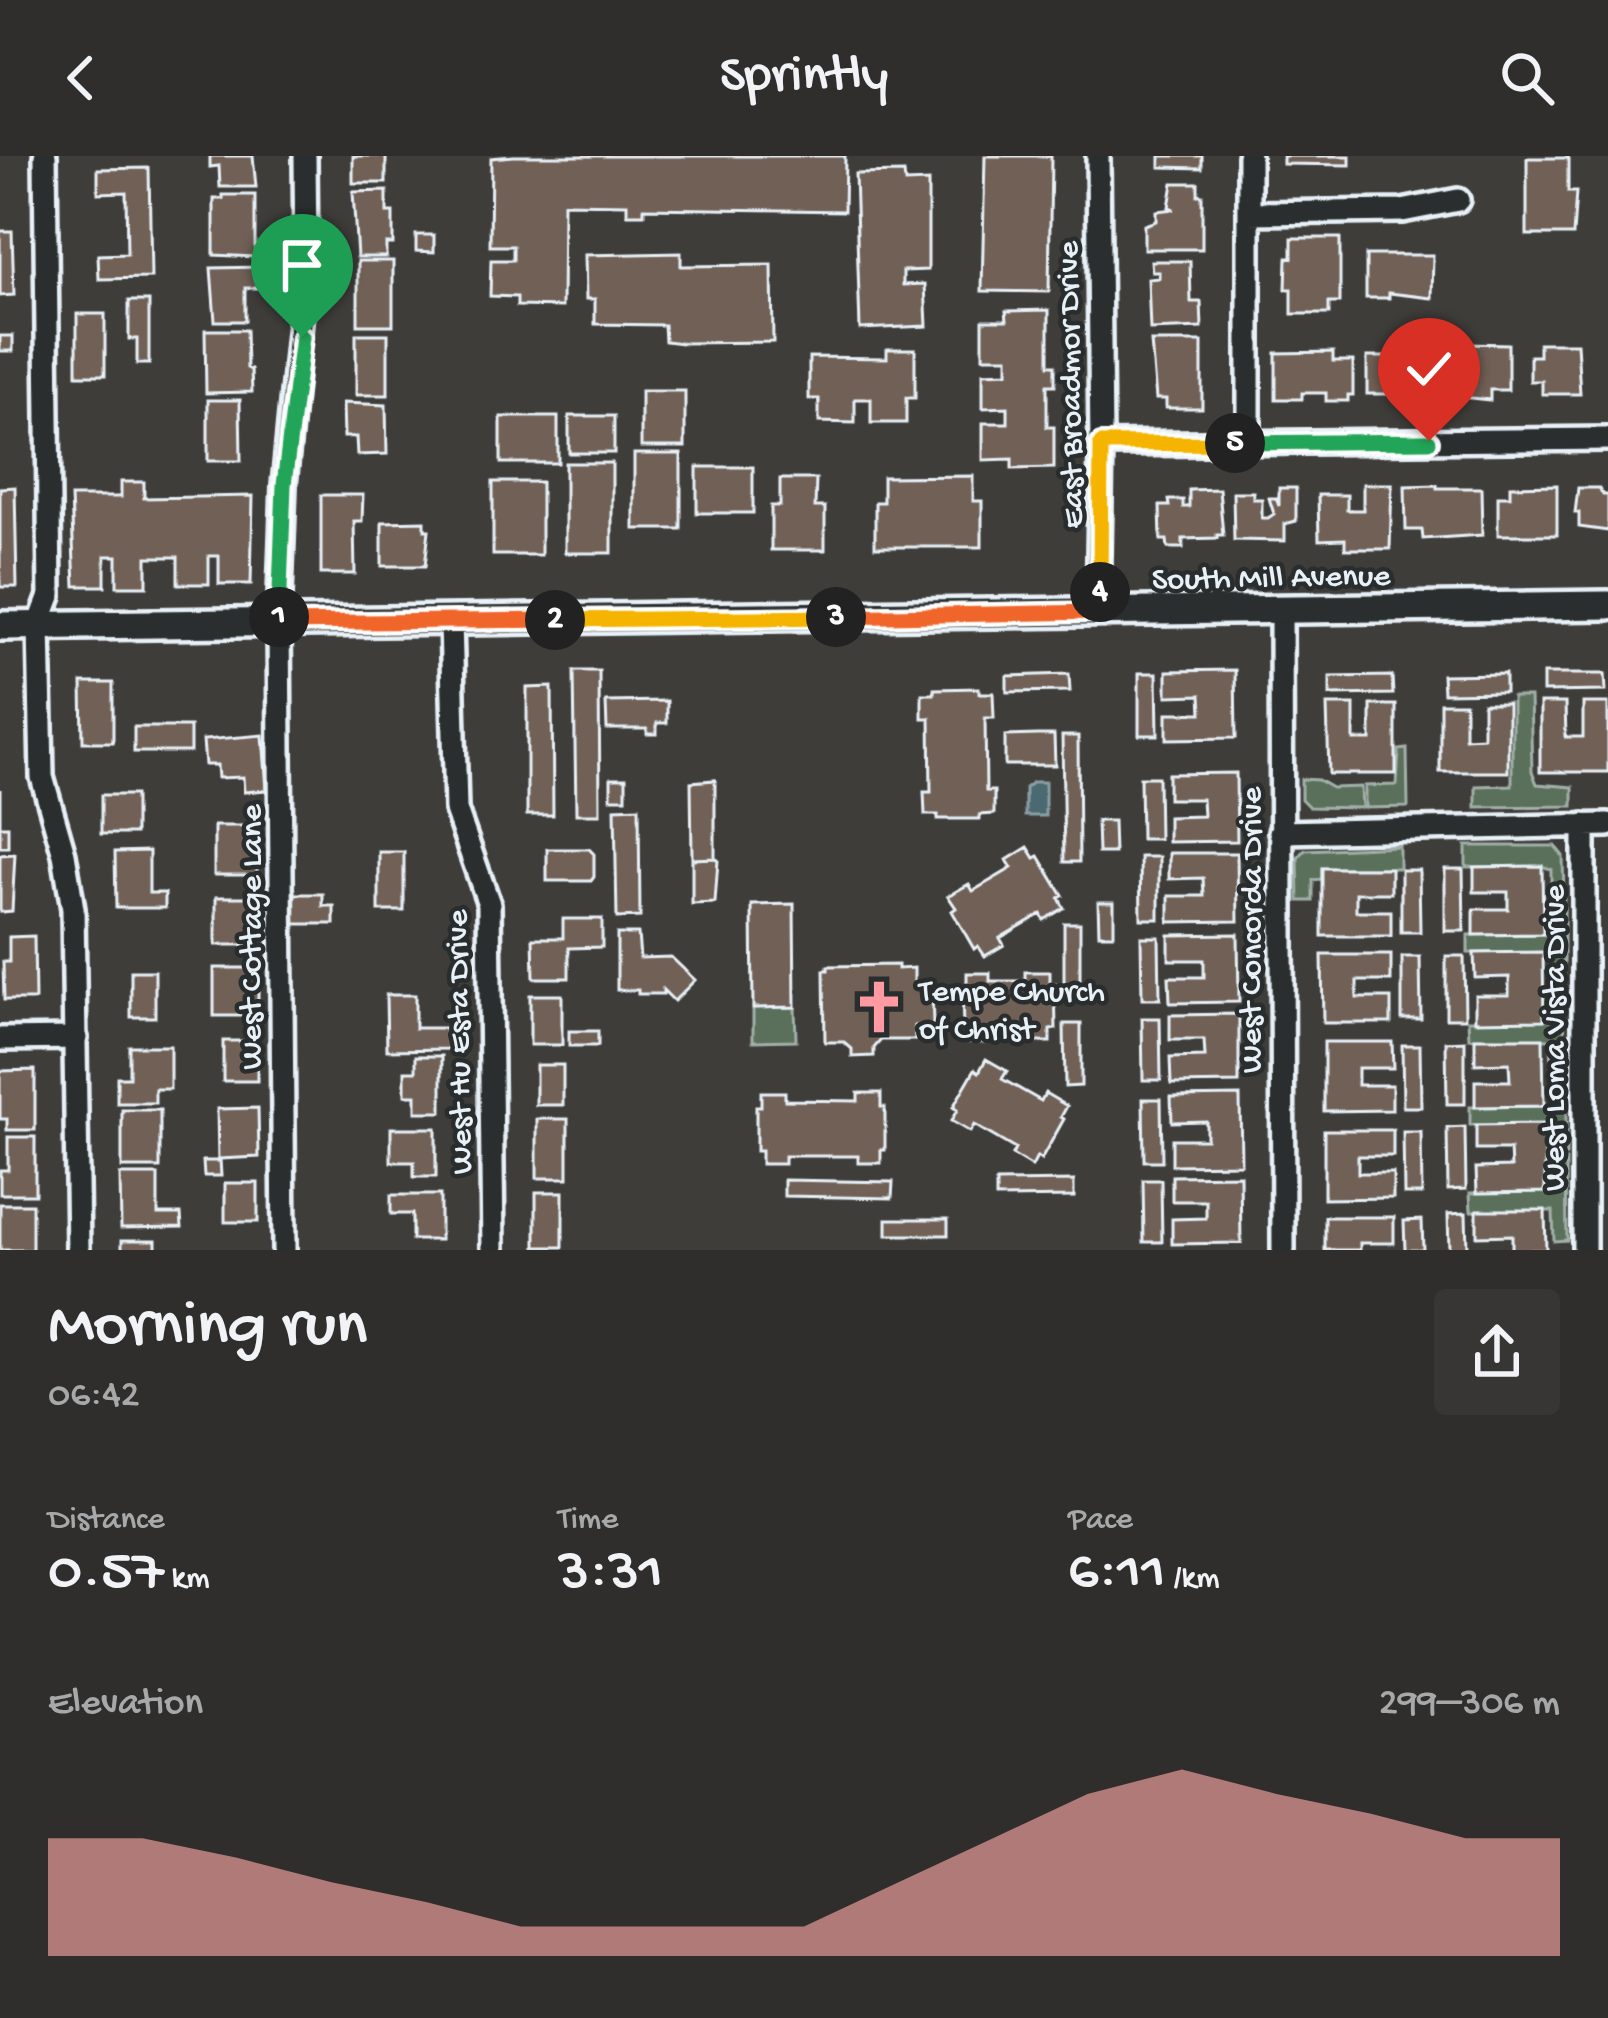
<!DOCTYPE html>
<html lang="en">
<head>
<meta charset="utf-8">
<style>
	body { margin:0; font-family:"Gochi Hand",sans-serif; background:#373634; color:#f1f3f6; height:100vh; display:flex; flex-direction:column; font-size:45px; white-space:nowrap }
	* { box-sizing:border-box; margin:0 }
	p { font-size:39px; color:#a7a8a9 }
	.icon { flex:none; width:66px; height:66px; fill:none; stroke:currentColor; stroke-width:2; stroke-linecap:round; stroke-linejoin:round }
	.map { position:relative; height:1094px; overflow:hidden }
	.sheet { display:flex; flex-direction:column; background:#2f2e2c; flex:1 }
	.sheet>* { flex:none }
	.pin { position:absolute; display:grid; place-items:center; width:102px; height:102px; color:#fff; margin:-123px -51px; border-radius:50% 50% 50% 0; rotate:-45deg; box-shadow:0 0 12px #0007 }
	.pin .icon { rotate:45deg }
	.km { position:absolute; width:60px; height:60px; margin:-30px; border-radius:50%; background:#222; color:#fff; font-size:33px; line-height:60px; text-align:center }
	.round { display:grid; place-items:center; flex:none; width:126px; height:126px; border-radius:12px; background:#373634 }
	.overview { display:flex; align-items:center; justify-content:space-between; height:204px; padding:0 48px }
	h1 { font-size:66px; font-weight:600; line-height:90px }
	.metrics { display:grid; grid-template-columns:repeat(3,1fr); gap:18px; height:204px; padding:12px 48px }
	.metrics div { display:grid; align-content:center }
	.metrics b { font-size:60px; font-weight:600 }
	.metrics small { font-size:33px; font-weight:400 }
	.metrics p { font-size:33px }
	.chart { height:336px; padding:24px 48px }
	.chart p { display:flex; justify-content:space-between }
	.chart svg { width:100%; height:216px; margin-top:12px; fill:#e69b98; opacity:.7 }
	header { display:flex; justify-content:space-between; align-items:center; height:156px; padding:0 48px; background:#2f2e2c; font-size:54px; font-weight:600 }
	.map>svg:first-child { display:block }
	.green { fill:#5a6f5a; stroke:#a1b0a9; stroke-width:3 }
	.water { fill:#4b696f; stroke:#8a9fa6; stroke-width:3 }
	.building { fill:#716157; stroke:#e8f1f8; stroke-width:3 }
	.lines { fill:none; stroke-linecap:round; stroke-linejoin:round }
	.minor-casing { stroke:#e8f1f8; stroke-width:30 }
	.major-casing { stroke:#e8f1f8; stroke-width:36 }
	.minor { stroke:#2a2d2e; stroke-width:21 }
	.major { stroke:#2a2d2e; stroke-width:27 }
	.split-1-casing { stroke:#fff; stroke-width:24 }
	.split-2-casing { stroke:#fff; stroke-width:24 }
	.split-3-casing { stroke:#fff; stroke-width:24 }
	.split-4-casing { stroke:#fff; stroke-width:24 }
	.split-5-casing { stroke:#fff; stroke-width:24 }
	.split-6-casing { stroke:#fff; stroke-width:24 }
	.split-1 { stroke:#22a559; stroke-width:15 }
	.split-2 { stroke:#f0652b; stroke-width:15 }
	.split-3 { stroke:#f5b400; stroke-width:15 }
	.split-4 { stroke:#f0652b; stroke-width:15 }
	.split-5 { stroke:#f5b400; stroke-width:15 }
	.split-6 { stroke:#22a559; stroke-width:15 }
	.labels { text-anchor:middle; stroke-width:9; stroke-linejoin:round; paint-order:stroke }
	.street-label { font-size:33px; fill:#e8f1f8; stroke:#2a2d2e }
	.poi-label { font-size:33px; fill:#e8f1f8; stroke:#2a2d2e; text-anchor:start }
</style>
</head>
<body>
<header><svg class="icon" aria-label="back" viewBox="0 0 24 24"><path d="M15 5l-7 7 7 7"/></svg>Sprintly<svg class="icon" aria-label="search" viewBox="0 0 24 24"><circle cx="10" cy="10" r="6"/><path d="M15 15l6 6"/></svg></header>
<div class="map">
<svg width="1608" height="1094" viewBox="0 0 1608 1094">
	<rect width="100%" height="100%" fill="#3f3d3a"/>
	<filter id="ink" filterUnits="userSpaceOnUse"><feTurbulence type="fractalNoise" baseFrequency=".00833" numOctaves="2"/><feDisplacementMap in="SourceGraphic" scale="24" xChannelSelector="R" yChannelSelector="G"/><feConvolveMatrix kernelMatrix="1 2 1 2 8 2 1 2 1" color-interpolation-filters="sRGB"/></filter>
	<g filter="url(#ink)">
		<path class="green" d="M1512 541H1530L1532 615 1537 628 1573 631V650L1476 651V630L1512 629Z
			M1407 593 1408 651 1365 652V630L1397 629 1399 594Z
			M1301 623 1318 624 1332 632 1361 631 1362 652 1309 651 1301 643Z
			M1399 690V712H1322V723L1313 724V745H1299L1298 702 1305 694Z
			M1466 690H1555L1563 700 1564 743 1551 742V713L1541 710 1466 711Z
			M1551 747H1564V828H1551L1550 798 1468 797V779L1551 778Z
			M1551 832H1564L1565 914H1552L1551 883 1469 882 1468 864 1551 863Z
			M795 851 796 884 753 885V852Z
			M1553 919H1566V1000H1553V969H1470V951L1553 950Z
			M1554 1005H1566L1567 1084 1554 1085 1553 1055H1471L1470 1037 1553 1036Z"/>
		<path class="water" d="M1033 626H1045V660H1025V632Z"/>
		<path class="building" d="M210 0H253L256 31H220L219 10 210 11Z
			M353 0H386V27H353Z
			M514 0H845L844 55 644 52V58H627V48L563 47 562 151 517 150V141L490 140 491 104H513V90H490L491 2Z
			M985 0H1051L1049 136 982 135Z
			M1160 0H1202V12L1160 11Z
			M1283 0H1350V9L1283 8Z
			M1527 2H1568V36H1576L1573 79H1527Z
			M149 12 151 122 99 123 98 99 127 98 126 36 98 37V13Z
			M904 17 905 27 928 26V114L903 115V129L925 128 927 170 860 173 855 18Z
			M1173 27H1198V39H1202V93H1144V69L1156 65V55L1174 53 1169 51Z
			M387 35V57H393V88H386V101H357L353 36Z
			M223 39H255V101L214 99V43H223Z
			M0 75H12L14 139 0 140Z
			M416 79H434V96L416 95Z
			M1292 82H1340V147H1329V158H1292V133H1286L1287 102H1292Z
			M681 97V110L772 109 773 186 682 187 665 185 664 169 595 168V143H586L585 99Z
			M1366 99H1433L1432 142 1389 137V142H1366Z
			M358 105H393V169H358Z
			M1151 105H1190L1191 146H1201L1202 172 1150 174 1148 123 1159 122V116H1152Z
			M263 111V132H245V165H215L211 112Z
			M129 145H149V208H137V183H129Z
			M1049 154V209H1055V229H1047V271H1054V312L1012 313V303L983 304V267H1008V251L983 252V217L1008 216V201H983V164H1007L1006 155Z
			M77 158H105V219H77Z
			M205 174H246L247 212 251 214 252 236 206 237Z
			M356 178H388V239H356Z
			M0 180H13V195H0Z
			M1151 186H1202V252H1166V243H1156Z
			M1466 187 1508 188V234H1490V244L1441 239V197L1466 196Z
			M1539 187H1577L1580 238H1542V225H1530V200H1539Z
			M887 193H915V242H906V267H871V243H855V267L819 266V243H809V201L887 202Z
			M1395 194H1412V201H1426V238H1367V201H1395Z
			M1333 196V205H1353V239H1348V245H1326V237H1302V243H1276V197Z
			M641 235H685V291H641Z
			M208 244H240L241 305H208Z
			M343 247 386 249 387 298 357 299 356 281H344Z
			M569 260H614V297H569Z
			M501 261H558V307H501Z
			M634 298H681V373H634Z
			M565 307H612V397H565Z
			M697 311H753V357H697Z
			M973 320V345H982V391H875V346H883V321Z
			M780 323H816L815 351H825V394H771V350H780Z
			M121 326H144V342L253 340 251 428H219V400H209V428H178V401H147V430H117V400H105V430H75L71 341H121Z
			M493 326H541V399H493Z
			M1363 328H1392L1390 393H1345V383L1319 384 1318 339H1347V354H1363Z
			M1437 329V332H1481L1482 379 1423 383 1422 374H1406L1405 330Z
			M1557 329V379H1498V340H1510V330Z
			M15 331 17 431H0V332Z
			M1279 332H1296V365L1285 368V385L1234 384 1233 336H1253V343H1262V362H1268L1274 358 1269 342H1276L1279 350Z
			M1578 332H1599L1603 339H1608V375L1579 371V357H1575Z
			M1219 333 1223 379H1217V382L1183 383V392H1168L1167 384H1161L1160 350H1170L1169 344H1183V351H1189V334Z
			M321 339H363L362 365H354L355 418H321Z
			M425 365V374H429L425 410H382V366Z
			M1235 514 1236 582 1167 583V557H1202L1201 539 1167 540V515Z
			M574 515H599L600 658H576Z
			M1139 517H1157L1158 579H1139Z
			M1069 518 1070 535 1007 536V520Z
			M1505 518V536L1443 537 1442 519Z
			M1543 518H1605L1606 535 1543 536Z
			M1392 520 1393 538 1330 539V521Z
			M82 527H113V586H83Z
			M552 531 553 659H527V532Z
			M979 532V537H993L994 562H985L986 635H994V658L980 659V663H938V659H925L924 636H931L930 562H922V538H934V533Z
			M667 545V567H657V578H647V573H607L606 546Z
			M1440 547H1465V582L1483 581V547H1508V616H1440Z
			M1540 547H1565L1566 581H1583V547H1608V616H1540Z
			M1327 549H1354V584H1371V549H1396V618H1329Z
			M134 571H190V596H134Z
			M263 579 267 634 244 636 243 621 218 622 217 609H205L203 584Z
			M1038 579H1054L1055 609H1005V580Z
			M1062 580H1078L1079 706H1064Z
			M1236 617 1237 685 1168 686V661L1203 660 1202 643H1168V618Z
			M1140 621H1158L1159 683H1141Z
			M611 622H626V642H611Z
			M715 624V702L692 703 691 626Z
			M0 633V670H8V691H0Z
			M101 639H135V678H101Z
			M639 651 640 761 617 762 615 652Z
			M1097 665H1113L1114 697H1098Z
			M214 670H257V719H214Z
			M1028 691 1035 702 1039 700 1063 740 1059 742 1064 752 1044 764 1041 758 1000 782 1004 789 985 800 978 790 974 793 952 755 956 752 948 740 969 728 973 735 1012 712 1007 704Z
			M547 693H589L594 698V721L591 725H547Z
			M149 695V737H165V752H116L115 696Z
			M379 696H404V755H379Z
			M1169 697H1237L1238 765 1169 766V740H1204L1203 722 1169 723Z
			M15 698 12 755 0 756V699Z
			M1140 701H1159V763H1141Z
			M715 702 718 704 715 747 692 748V703Z
			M1542 710 1543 778 1474 779V753H1508V736H1474V711Z
			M1322 712H1391V737H1356V755H1391V780H1322Z
			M1445 713H1463L1464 775H1445Z
			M1401 714H1419L1420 776H1401Z
			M293 738H323V750H334V768H293Z
			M216 741H258V789H216Z
			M1098 746H1114V778H1099Z
			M794 748 795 851 753 852 752 749Z
			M563 763H602V791L569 792V822H534L533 782H563Z
			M1064 767H1080V830H1064Z
			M617 778H638L640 802 671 801 695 824 674 845 663 834V838H638V834H617Z
			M1238 778 1239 846 1170 847 1169 821H1204V804H1169V779Z
			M34 780 35 844H4L3 806H9V781Z
			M1141 781H1159L1160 843H1142Z
			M1543 796 1544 864 1475 865V839H1509V821L1475 822 1474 797Z
			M1322 799H1391V825H1357V842H1391V867H1323Z
			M1446 800H1464L1465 862H1446Z
			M1402 801H1420L1421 863H1402Z
			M898 809V813L914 812V832L932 831 933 870H915V884H881L874 892V900L852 901V893L844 886H825L824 814H828V810Z
			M214 812H258V860H214Z
			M131 815H155V861H131Z
			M1025 816H1050V828H1055L1056 873 1050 874V886H1027V877L988 878V886H968V875H963L962 832H967V817H990V825H1025Z
			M386 839H415V872H449V893L387 894Z
			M530 839H562V889H530Z
			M1239 858V927L1171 928 1170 902 1205 901 1204 884H1170V859Z
			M1142 862H1160L1161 924H1143Z
			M1064 868H1081V930L1065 931Z
			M569 875H598V890H569Z
			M1475 882H1543L1544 950 1475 951V925H1510L1509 907 1475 908Z
			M223 885H257V925H223Z
			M1465 885V948H1447L1446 886Z
			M1324 886H1392L1393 912H1358V929H1392V954L1324 955Z
			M1402 889H1420L1421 951H1403Z
			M129 890H170V933H155V947H117V921H129Z
			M416 900H442V956H416V939H405V915H416Z
			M986 903 1007 915 1002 923 1041 945 1045 937 1067 950 1061 961 1064 963 1041 1004 1037 1001 1032 1011 1012 999 1015 993 974 969 970 976 951 965 957 954 953 951 975 913 979 916Z
			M536 909H563V949H536Z
			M35 914V974H7V963H0V915Z
			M761 936H785V944L858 945V937H881V951H885V994H881V1007H858V1000H784V1008H761V995H756V950H761Z
			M1240 940 1241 1008 1172 1009V983H1206V965L1172 966 1171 941Z
			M1143 943H1161L1162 1005H1144Z
			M258 952 259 1001 220 1003 221 1020H204L203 1005H218L217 953Z
			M122 954H160V1012H122Z
			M537 963H568V1022H537Z
			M1545 968V1036L1477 1037 1476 1012 1511 1011 1510 994H1476V969Z
			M1465 971 1466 1033 1448 1034 1447 972Z
			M391 972H436V1021H414V1006H391Z
			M1324 974H1393V1000H1358V1017H1393V1042L1324 1043Z
			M1403 976H1421L1422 1038H1404Z
			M8 981H35V1038H0V1014H8Z
			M120 1019H158V1058H181L182 1071 121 1072Z
			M1240 1019 1241 1087 1172 1088V1063L1206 1062V1045H1172V1020Z
			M784 1024 893 1026 892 1042 784 1040Z
			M1143 1024H1161L1162 1086H1144Z
			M1074 1025V1041L996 1042V1026Z
			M225 1027H258V1066H225Z
			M536 1036H563V1091H536Z
			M391 1039H440V1084H412V1058H391Z
			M0 1048H32V1094H0Z
			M1477 1054H1545L1546 1094H1512V1079L1477 1080Z
			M1466 1057 1467 1094H1449L1448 1058Z
			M1325 1061H1394V1087H1360V1094H1325Z
			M887 1063H948V1079H887Z
			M1422 1064 1423 1094H1405L1404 1065Z
			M122 1084H156V1094H122Z"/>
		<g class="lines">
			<defs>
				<path id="minor" d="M45 0 50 440 39 469 42 621 64 698 73 753 78 1094
					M1098 0 1101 288 1098 456
					M1249 0V287
					M1249 57 1402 55 1458 44
					M1101 288 1608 283
					M1281 454 1283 1094
					M451 465 456 654 489 748 493 1094
					M1584 669V1094
					M1280 676 1608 669
					M0 883 76 882
					M284 1094 279 467 284 329 306 106 305 0"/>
				<path id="major" d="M0 470 1608 449"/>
			</defs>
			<use href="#minor" class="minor-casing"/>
			<use href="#major" class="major-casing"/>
			<use href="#minor" class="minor"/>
			<use href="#major" class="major"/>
		</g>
	</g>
	<g class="lines" filter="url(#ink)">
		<defs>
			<path id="split-1" d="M279 461 284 329 302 181"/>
			<path id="split-2" d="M279 461V467L555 464"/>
			<path id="split-3" d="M555 464 836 461"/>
			<path id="split-4" d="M836 461 1098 456 1100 436"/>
			<path id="split-5" d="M1100 436 1101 288 1235 287"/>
			<path id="split-6" d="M1235 287 1429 285"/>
		</defs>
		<use href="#split-1" class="split-1-casing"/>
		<use href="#split-2" class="split-2-casing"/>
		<use href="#split-3" class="split-3-casing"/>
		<use href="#split-4" class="split-4-casing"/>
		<use href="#split-5" class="split-5-casing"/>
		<use href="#split-6" class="split-6-casing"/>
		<use href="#split-1" class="split-1"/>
		<use href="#split-2" class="split-2"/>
		<use href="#split-3" class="split-3"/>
		<use href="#split-4" class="split-4"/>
		<use href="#split-5" class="split-5"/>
		<use href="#split-6" class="split-6"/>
	</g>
	<defs>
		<symbol id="church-bare" viewBox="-9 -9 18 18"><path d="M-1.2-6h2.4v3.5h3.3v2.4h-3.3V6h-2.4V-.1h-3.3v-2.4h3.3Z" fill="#ff9aa2" stroke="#2a2d2e" stroke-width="2.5" paint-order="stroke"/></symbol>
	</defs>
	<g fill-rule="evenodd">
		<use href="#church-bare" x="841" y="813" width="76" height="76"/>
	</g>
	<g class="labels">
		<g class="street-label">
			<text transform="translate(1067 229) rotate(-91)" y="12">East Broadmor Drive</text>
			<text transform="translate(1271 418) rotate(-1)" y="12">South Mill Avenue</text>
			<text transform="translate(1248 774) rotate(-90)" y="12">West Concorda Drive</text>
			<text transform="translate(248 781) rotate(-90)" y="12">West Cottage Lane</text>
			<text transform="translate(1551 882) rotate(-90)" y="12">West Loma Vista Drive</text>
			<text transform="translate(456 886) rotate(-91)" y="12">West Hu Esta Drive</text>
		</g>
		<g class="poi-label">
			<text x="919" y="844">Tempe Church<tspan x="919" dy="38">of Christ</tspan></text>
		</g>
	</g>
</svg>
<div class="pin" style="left:302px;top:181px;background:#1e9e55"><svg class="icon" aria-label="arrive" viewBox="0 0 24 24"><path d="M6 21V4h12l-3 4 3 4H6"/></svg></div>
<div class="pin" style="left:1429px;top:285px;background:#d93025"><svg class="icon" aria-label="check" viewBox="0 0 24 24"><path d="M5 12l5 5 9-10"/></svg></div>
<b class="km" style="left:279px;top:461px">1</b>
<b class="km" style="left:555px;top:464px">2</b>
<b class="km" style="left:836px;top:461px">3</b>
<b class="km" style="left:1100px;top:436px">4</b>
<b class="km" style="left:1235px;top:287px">5</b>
</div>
<section class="sheet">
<div class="overview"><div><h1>Morning run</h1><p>06:42</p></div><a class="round"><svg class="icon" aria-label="share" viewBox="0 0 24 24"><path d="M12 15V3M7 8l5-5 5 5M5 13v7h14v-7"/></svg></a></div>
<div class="metrics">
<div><p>Distance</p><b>0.57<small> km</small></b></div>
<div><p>Time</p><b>3:31</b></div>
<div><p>Pace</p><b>6:11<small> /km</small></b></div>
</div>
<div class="chart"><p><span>Elevation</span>299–306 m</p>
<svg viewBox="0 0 160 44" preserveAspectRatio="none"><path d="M0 44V20L10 20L20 24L30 29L40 33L50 38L60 38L70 38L80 38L90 29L100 20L110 11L120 6L130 11L140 15L150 20L160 20V44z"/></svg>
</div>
</section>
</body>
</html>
